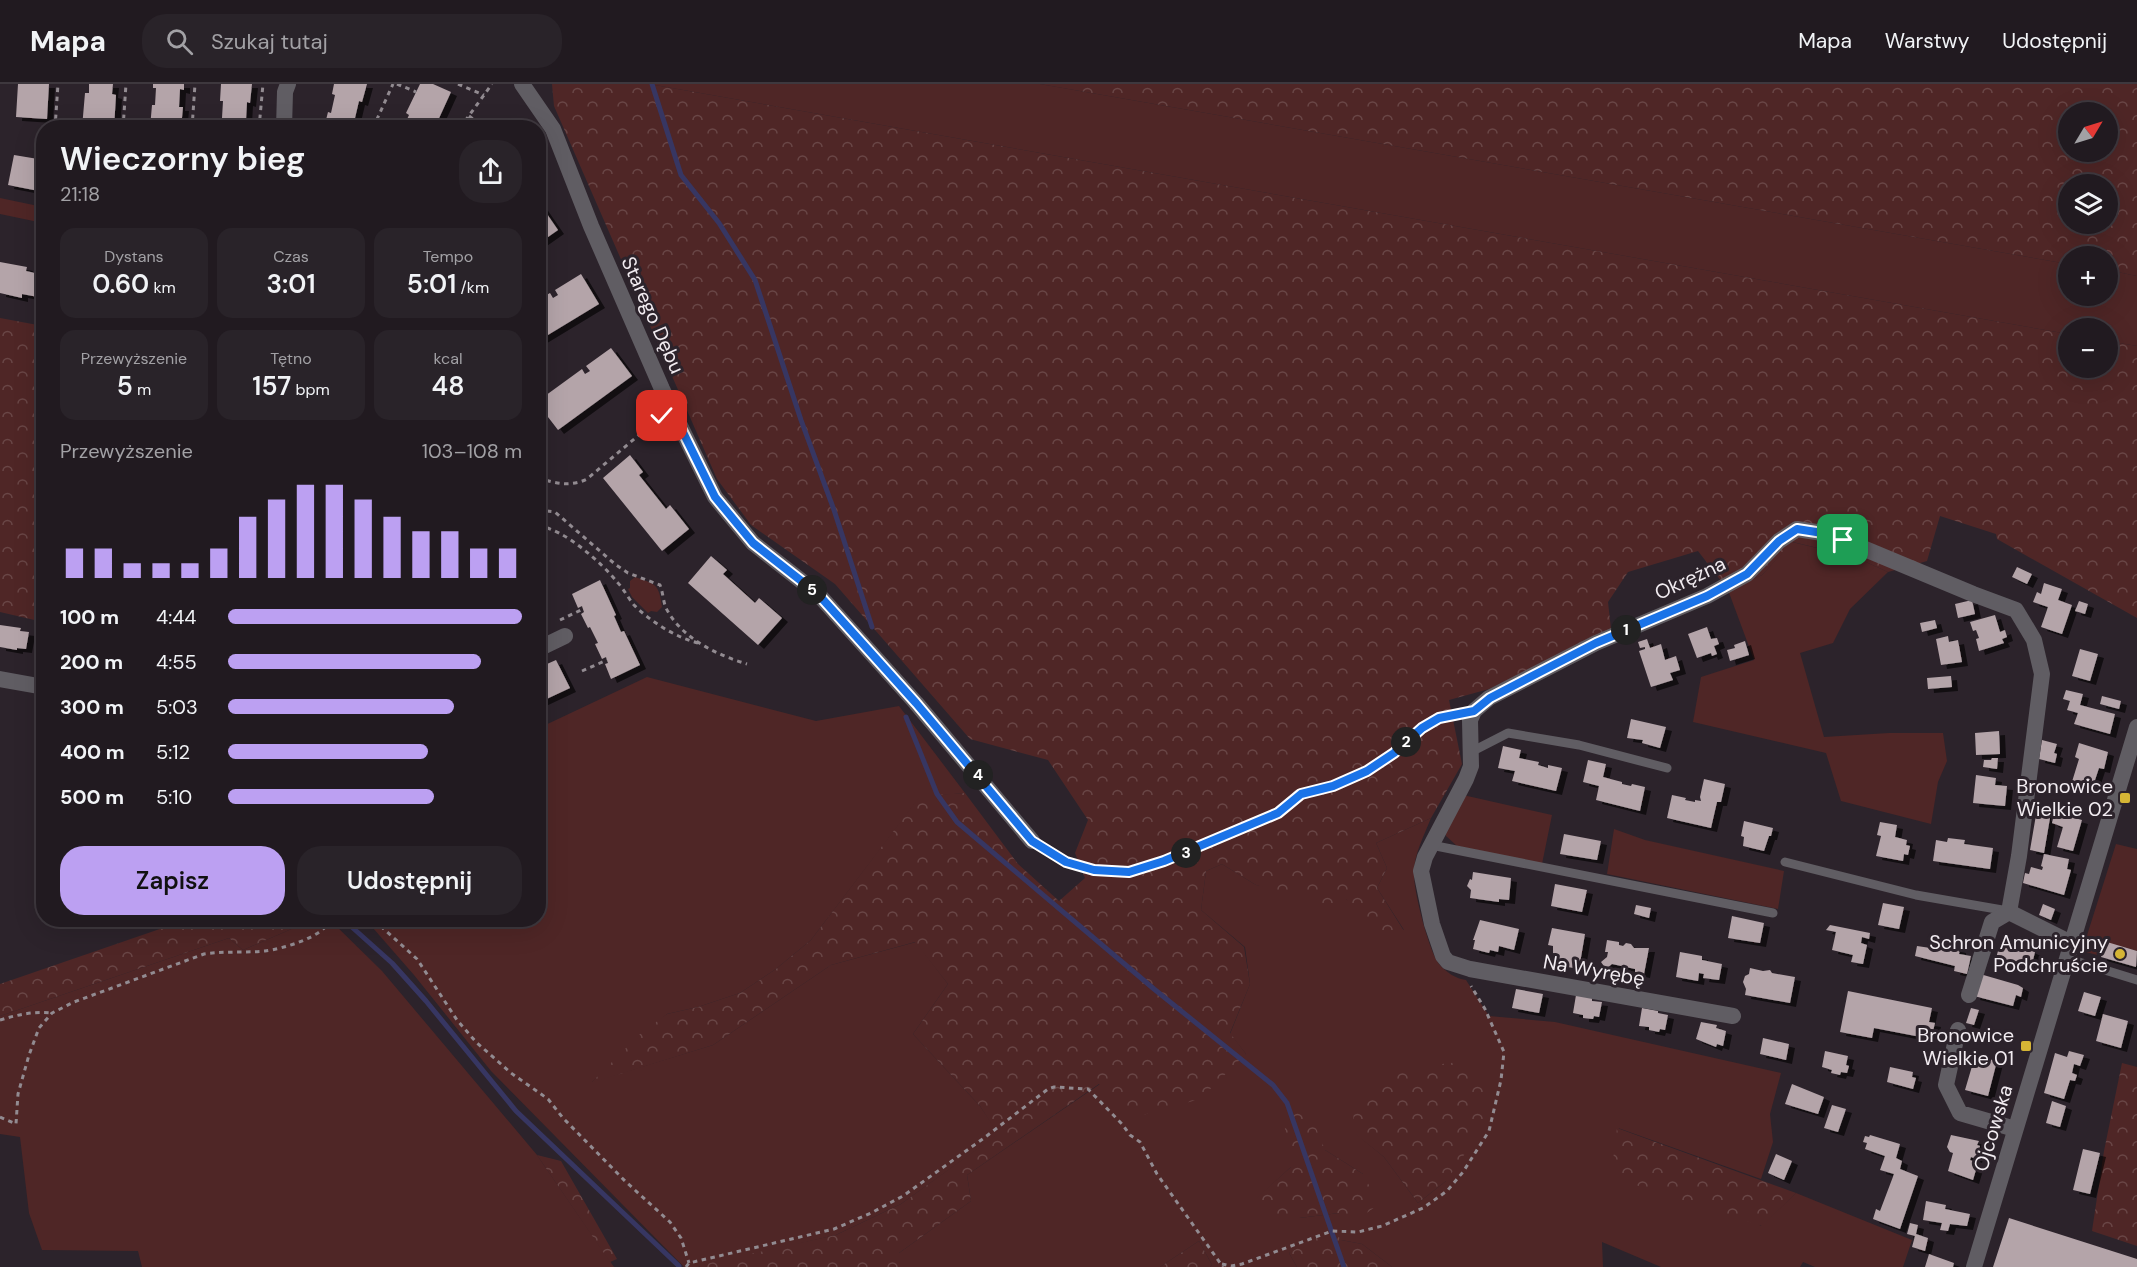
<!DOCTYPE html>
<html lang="pl">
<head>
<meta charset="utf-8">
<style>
	body { margin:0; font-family:"DM Sans",sans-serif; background:#292329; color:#f1f3f6; height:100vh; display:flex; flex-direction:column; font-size:22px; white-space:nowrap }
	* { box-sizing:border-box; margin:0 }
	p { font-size:20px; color:#a2a1a5 }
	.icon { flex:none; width:33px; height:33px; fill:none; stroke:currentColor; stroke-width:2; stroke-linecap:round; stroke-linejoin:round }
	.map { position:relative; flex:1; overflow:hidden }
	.panel { position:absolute; left:36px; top:36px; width:510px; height:807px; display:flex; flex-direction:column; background:#211a20; border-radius:24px; box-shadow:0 6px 24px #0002,0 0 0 2px #3e383e }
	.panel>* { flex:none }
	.needle { width:39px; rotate:52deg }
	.buttons { position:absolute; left:2058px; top:18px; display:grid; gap:12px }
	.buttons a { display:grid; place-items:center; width:60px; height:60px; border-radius:50%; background:#211a20; box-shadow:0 6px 24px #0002,0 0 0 2px #3e383e; font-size:30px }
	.pin { position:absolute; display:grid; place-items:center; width:51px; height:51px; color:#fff; margin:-26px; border-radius:12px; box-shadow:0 3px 9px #0006 }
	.km { position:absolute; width:30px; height:30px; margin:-15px; border-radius:50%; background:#222; color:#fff; font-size:16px; line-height:30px; text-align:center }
	.round { display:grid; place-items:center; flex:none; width:63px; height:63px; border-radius:24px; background:#292329 }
	.summary { display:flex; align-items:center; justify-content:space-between; height:102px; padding:0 24px }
	h1 { font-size:33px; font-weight:600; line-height:45px }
	.stats { display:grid; grid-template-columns:repeat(3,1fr); gap:9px; height:102px; padding:6px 24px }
	.stats div { display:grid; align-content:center; border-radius:15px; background:#292329; text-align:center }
	.stats b { font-size:26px; font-weight:600 }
	.stats small { font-size:16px; font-weight:400 }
	.stats p { font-size:16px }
	.chart { height:168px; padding:12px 24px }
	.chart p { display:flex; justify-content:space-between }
	.chart svg { width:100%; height:108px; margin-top:6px; stroke:#bca0f2; stroke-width:6 }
	.cta { display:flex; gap:12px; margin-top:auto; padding:12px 24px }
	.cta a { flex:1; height:69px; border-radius:24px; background:#bca0f2; color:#111; font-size:24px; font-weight:600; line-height:69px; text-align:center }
	.cta a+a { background:#292329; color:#f1f3f6 }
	ul { padding:0 24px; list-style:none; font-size:20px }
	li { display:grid; grid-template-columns:96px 72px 1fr; align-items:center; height:45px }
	li i { height:15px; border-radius:8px; background:#bca0f2 }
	header { display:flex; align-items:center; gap:36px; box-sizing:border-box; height:84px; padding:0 30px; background:#211a20; border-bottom:2px solid #3e383e }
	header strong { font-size:28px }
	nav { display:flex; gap:33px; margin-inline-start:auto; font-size:21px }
	.search { width:420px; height:54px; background:#292329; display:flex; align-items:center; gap:15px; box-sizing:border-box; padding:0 21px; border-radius:24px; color:#a2a1a5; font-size:22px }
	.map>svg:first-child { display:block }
	.green { fill:#4f2626; fill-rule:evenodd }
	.forest { fill:url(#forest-crowns); fill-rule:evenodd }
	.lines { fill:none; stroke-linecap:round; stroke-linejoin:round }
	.stream { stroke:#373662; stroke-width:5 }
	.building { fill:#b4a4a9; filter:url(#shadow) }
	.path { stroke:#928b91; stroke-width:3; stroke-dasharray:4.5 4.5; stroke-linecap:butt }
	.service { stroke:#605d63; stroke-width:9 }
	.minor { stroke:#605d63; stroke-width:16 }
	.tertiary { stroke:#605d63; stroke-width:16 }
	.route-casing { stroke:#fff; stroke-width:12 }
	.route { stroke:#1a73e8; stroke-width:8 }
	.poi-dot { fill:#d5b535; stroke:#2c232b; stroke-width:2 }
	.labels { text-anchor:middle; stroke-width:6; stroke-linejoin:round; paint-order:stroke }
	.street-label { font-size:20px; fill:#f2ecf1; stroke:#2c232b }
	.poi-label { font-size:20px; fill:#f2ecf1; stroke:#2c232b; text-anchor:end }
</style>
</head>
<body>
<header>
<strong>Mapa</strong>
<div class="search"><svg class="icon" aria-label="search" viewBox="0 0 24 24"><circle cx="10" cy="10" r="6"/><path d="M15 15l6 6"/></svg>Szukaj tutaj</div>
<nav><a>Mapa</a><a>Warstwy</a><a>Udostępnij</a></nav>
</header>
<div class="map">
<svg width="2137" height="1183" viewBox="0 0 2137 1183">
	<defs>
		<pattern id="forest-crowns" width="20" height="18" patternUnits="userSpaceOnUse" patternTransform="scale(1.5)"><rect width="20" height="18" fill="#4f2626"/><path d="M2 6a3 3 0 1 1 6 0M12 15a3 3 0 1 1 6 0" fill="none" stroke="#694646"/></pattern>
		<filter id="shadow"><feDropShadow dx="6" dy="4" stdDeviation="0" flood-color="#0009"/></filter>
	</defs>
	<rect width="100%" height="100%" fill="#2c232b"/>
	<path class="green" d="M649 0H1040L2068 180V212H2108V186L2137 192V262L2108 257V244H2068V250Z
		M0 114 43 123V139L0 130Z
		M1792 458 1855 473 1888 488 1850 525 1833 559 1800 569 1824 653 1889 649H1943L1947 677 1938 698 1931 740 1841 717 1826 669 1693 638 1701 593 1754 576 1728 506 1762 491Z
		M635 493C656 500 659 500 662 523L657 528 651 527 648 529 632 513 628 505 630 504V497Z
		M647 593 816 637 899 622 965 709 920 713 811 856 776 885 740 909 698 923 667 930 592 998 713 961 831 881 916 858 948 900 913 950 980 1022 999 1050 901 1120 836 1151 698 1183H684L491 987 414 891 366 836H538L539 644Z
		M1463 711 1552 731 1542 780 1457 762 1446 752V744Z
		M1431 734C1424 752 1413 772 1414 791 1414 809 1429 867 1439 880 1446 888 1456 895 1466 896L1489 932 1555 938 1781 989 1770 1030 1773 1058 1761 1095 1618 1044 1761 1142 1796 1109 1912 1156 1903 1183H1815L1803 1178 1800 1183H1661L1602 1158 1603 1183H1392L1362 1160 1341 1156 1289 1169 1297 1183H1210L1212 1181 1199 1157 1160 1183H899V1169L971 1117 967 1091 1100 1000 1246 970 1230 950 1250 900 1245 863 1201 826 1206 787 1222 780 1256 801 1346 815 1404 846 1377 804 1387 784 1376 759ZM1355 1049 1446 1097 1418 1119 1384 1073ZM1325 1066 1363 1090 1339 1129 1299 1134 1255 1116 1291 1083Z
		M1614 745 1645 756 1784 787 1778 825 1607 790Z
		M2116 760 2137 765V867L2108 859 2105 860 2101 872 2082 867Z
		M312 836H330L382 887 537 1071 614 1183H142L138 1167 42 1166 29 1129 20 1053 0 1050V932L229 854 243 866Z"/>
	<path class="forest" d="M552 0H649L2068 250V284H2108V257L2137 262V534L1997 455 1996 450 1940 432 1927 477 1888 488 1855 473 1793 458 1762 491 1728 506 1698 467 1628 488 1608 518 1611 545 1489 605 1449 616 1462 680 1431 734 1376 759 1387 784 1377 804 1404 847 1387 855 1346 815 1334 822 1256 801 1222 780 1206 787 1201 826 1244 863 1250 900 1230 949 1246 970 1200 1015 1132 1034 1099 1000 967 1091 971 1117 899 1169V1183H700V1181L836 1151 901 1120 998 1050 980 1022 913 950 948 900 915 858 831 881 713 961 591 999 640 950 667 930 698 923 740 909 776 885 811 856 920 712 965 709 1018 780 1059 817 1085 794 1075 769 1088 736 1048 676 970 655 835 500 751 441 717 395 554 22Z
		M1040 0H2137V192L2108 186V172H2068V180ZM2108 28V68H2068V28ZM2108 100V140H2068V100Z
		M0 234 43 242V538L0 528Z
		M186 836H312L243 866 229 854 0 932V900Z
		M1469 977 1487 1000 1482 1045 1446 1097 1418 1119 1384 1073 1354 1049 1353 1022 1396 985Z
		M2122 979 2137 983V1162L2092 1147 2104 1067Z
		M1308 1024 1325 1066 1363 1090 1379 1120 1356 1137 1339 1129 1299 1134 1260 1133 1254 1116 1291 1083 1283 1032Z
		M1617 1044 1796 1109 1762 1142 1611 1093Z
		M537 1071 561 1077 617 1175 610 1178Z
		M1333 1145 1341 1156 1362 1160 1392 1183H1297L1289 1169Z
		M1199 1157 1212 1181 1210 1183H1160Z"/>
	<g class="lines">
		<path class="stream" d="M652 0 681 91 719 139 755 196 801 336 834 426 872 543
			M906 633 937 710 957 738 1154 905 1273 1001 1287 1019 1344 1183
			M344 836 392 879 426 917 516 1027 679 1182"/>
	</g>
	<path class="building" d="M18 0H49L47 35 16 33Z
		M89 0H113L112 10 116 11 114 44H82L85 9H89Z
		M153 0H184V6L180 5 179 23H183L181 44H150L152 21H155L156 4H153Z
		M221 0H252L250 19 247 18 246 36H249V44H218V34H222L223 17H220Z
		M334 0H367L362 18 359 17 355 34 358 35 356 44H324L328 28 331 29 335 11 332 10Z
		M420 0H433L451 8 435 43 403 44 409 31 406 29Z
		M496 34 509 44H489Z
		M14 71 44 76V108L8 101Z
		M538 117 558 146 538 160Z
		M0 178 27 183 26 187 44 191V218L37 217 38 213 22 210V214L0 209Z
		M581 190 599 220 538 257V216L550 209 553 214 558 211 555 206Z
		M611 264 632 292 558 346 538 320V317L582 285 585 290 590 287 586 282Z
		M630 371 643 388 639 391 666 425 670 421 689 445 662 467 603 394Z
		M711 472 727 486 723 490 755 519 759 514 782 534 758 561 688 499Z
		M2017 483 2032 490 2027 500 2012 493Z
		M600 496 616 531 614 532 621 548 624 547 640 581 611 595 605 580 608 579 606 573 602 575 595 560 598 559 590 543 588 544 581 530 584 528 582 522 578 524 572 510Z
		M2044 499 2062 505 2058 516 2072 521 2062 550 2041 543 2048 523 2033 518 2037 508 2041 510Z
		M1972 516 1975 530 1958 534 1955 520Z
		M2079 517 2088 520 2085 530 2075 527Z
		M1995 531 2000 548 2005 546 2007 553 2002 555 2004 559 1979 567 1976 555 1979 554 1976 546 1973 547 1970 538Z
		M1935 536 1937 544 1922 548 1920 539Z
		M0 541 21 544 20 547 29 548 26 565 17 564V566L0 563Z
		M1707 543 1711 555 1717 554 1719 560 1714 562 1717 570 1712 572 1711 569 1697 574 1688 550Z
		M1948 552 1949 558 1958 556 1962 578 1941 581 1936 555Z
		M1647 555 1650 564 1661 560 1665 576 1676 572 1680 586 1670 589 1673 596 1651 603 1639 567 1645 565V563L1640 564 1638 558Z
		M1745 557 1749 571 1730 577 1727 566 1735 564 1734 561Z
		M2080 565 2098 570 2090 597 2072 592Z
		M556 576 570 604 538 619V584Z
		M1951 592 1952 603 1928 605 1927 594Z
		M2066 606 2083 610 2080 621 2115 630 2110 650 2074 640 2078 629 2067 626 2070 617 2063 615Z
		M2102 612 2121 617 2119 625 2100 620Z
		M1631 635 1666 643 1660 664 1642 659 1643 656 1627 654Z
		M1999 647 2000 670 1976 671 1975 649Z
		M2042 656 2057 660 2054 669 2057 670 2055 679 2039 675Z
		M2079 659 2108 668 2104 685 2099 684 2091 708 2071 701 2079 675 2075 673Z
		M1503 662 1521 666 1519 674 1539 678 1538 681 1548 684V681L1562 684 1556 707 1512 697 1515 687 1498 684Z
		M1992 674H1998L1997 685 1983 683 1984 676H1991Z
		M1588 676 1606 680 1603 693 1622 698V700L1631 702 1632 700 1645 703 1640 727 1596 716 1599 702 1583 698Z
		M1976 691 1996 694 1995 701 2007 702 2005 722 1973 719Z
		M1704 695 1725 700 1721 718H1717L1711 744 1667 734 1672 711 1686 714 1685 716 1695 718V716L1701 717 1700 713Z
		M2056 721 2073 725 2071 733 2082 736 2073 767 2057 763 2063 743 2052 739Z
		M2034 722 2046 724 2045 733 2050 734 2044 769 2030 766 2036 731H2033Z
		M1744 737 1773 744 1771 752H1769L1764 767 1743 762 1744 753 1741 752Z
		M1880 738 1897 741 1895 753 1907 756 1906 761 1910 762 1908 771 1904 770 1903 777 1876 772 1881 752 1877 751Z
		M1564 750 1601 757 1597 776 1560 770Z
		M1948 754 1965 756 1964 760 1993 764 1990 785 1933 777 1936 756 1947 758Z
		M44 758V784L41 785 36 761Z
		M2044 770 2069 775 2067 785 2071 786 2064 811 2023 799 2025 789 2029 790 2031 783 2042 786 2043 783 2041 782Z
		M1473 788 1511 794 1509 816 1499 815V818L1470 814 1471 806 1467 802 1470 795 1472 796Z
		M1555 800 1587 806 1582 828 1551 822Z
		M1883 819 1904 823 1899 845 1878 841Z
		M2043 820 2055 825 2051 836 2039 831Z
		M1636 821 1651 824 1649 834 1634 830Z
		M1732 832 1764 839 1760 859 1728 854Z
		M1480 836 1519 845 1514 866 1499 862 1498 868 1490 866 1489 869 1473 865 1475 856H1473Z
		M1830 841 1870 849 1869 855 1862 853 1861 859 1867 861 1863 880 1851 878 1853 871 1832 866 1836 848 1826 846Z
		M1552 844 1585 850 1579 885 1568 883V880L1557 878 1558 870 1553 869V862L1548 861Z
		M2002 853 2035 868 2031 884 1996 874Z
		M1607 856 1619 858V861L1623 862 1626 859 1631 860 1634 864H1649L1644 890 1635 888V885L1612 880 1606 885 1601 878 1607 873 1608 868H1605Z
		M2107 858 2137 867 2136 883 2101 873Z
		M1917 862 1944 866 1945 862 1960 865 1959 870 1971 872 1967 890 1954 887 1955 882 1915 872Z
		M1680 868 1702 872V876L1722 880 1719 896 1703 894 1704 890 1699 889 1698 897 1676 893Z
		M1750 884 1763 887 1770 886 1772 889 1795 893 1790 919 1745 911 1746 905 1743 898 1745 892 1749 890Z
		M1980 890 2018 901 2023 904 2021 913 2016 911 2013 922 1974 912Z
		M1516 905 1543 910 1539 929 1512 924Z
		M1848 907 1932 924 1929 938 1935 939 1933 947H1927L1926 954 1874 944 1872 954 1840 948Z
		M2084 908 2101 913 2095 932 2078 927Z
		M1576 911 1592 914V917L1602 918 1599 933 1594 932 1593 935 1583 934V931L1573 929Z
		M1642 924 1658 927V929L1668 931 1665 946 1660 945 1659 948 1649 946V943L1639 942Z
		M1971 924 1979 926 1974 941 1966 939Z
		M2103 930 2128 937 2121 964 2096 957Z
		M1701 938 1717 941 1716 944 1726 947 1723 962 1717 960 1716 963 1696 955Z
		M1763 954 1789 960 1786 976 1760 970Z
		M1825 967 1848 972 1846 981 1849 982 1847 989 1841 988 1840 991 1831 989 1832 986 1822 983Z
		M2069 967 2084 971 2080 982 2074 980 2072 989 2077 991 2075 997 2070 996 2064 1015 2044 1009 2055 969 2067 973Z
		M1975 972 1997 977 1988 1012 1965 1006Z
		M1890 983 1913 988 1912 993 1916 994 1913 1005 1887 998Z
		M1792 1000 1824 1013 1818 1030 1785 1020Z
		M2052 1017 2066 1022 2060 1043 2046 1039Z
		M1832 1021 1846 1025 1838 1048 1824 1044Z
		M1870 1051 1900 1060 1896 1074 1902 1077 1900 1085 1918 1092 1900 1145 1873 1135 1876 1125 1880 1127 1894 1090 1880 1086 1885 1072 1865 1065 1867 1059 1863 1058 1865 1052 1869 1053Z
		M1951 1051 1979 1057 1977 1061 1980 1062 1976 1075 1971 1073 1970 1076 1978 1079 1973 1096 1948 1087 1953 1069 1950 1068 1947 1063Z
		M2083 1065 2100 1069 2090 1110 2073 1106Z
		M1776 1070 1792 1077 1784 1096 1768 1089Z
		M1926 1117 1946 1121 1945 1125 1970 1130 1967 1142 1950 1140 1948 1147 1940 1146 1942 1139 1923 1136Z
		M2009 1134 2137 1175V1183H1993Z
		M1910 1139 1918 1141 1916 1150 1928 1154 1925 1167 1912 1163 1915 1152 1907 1150Z
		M1929 1170 1954 1179 1953 1183H1925Z"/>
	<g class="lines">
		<path class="path" d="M397 0 416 8
			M458 0 484 11
			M469 32 485 44
			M299 41 308 44
			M55 44 58 0
			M123 44 126 0
			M192 44 195 0
			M259 44 263 0
			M373 44 393 0
			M460 44 492 0
			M538 393C554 400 571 403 587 395L659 334
			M538 426 555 428 616 481 628 489 660 501C663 508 663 517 666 524 681 554 717 571 747 580
			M538 442C563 444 602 479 617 498 624 505 628 514 634 521 651 538 675 553 698 559
			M560 536 583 525
			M582 587 607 576
			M1045 765 1066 778 1094 786 1129 788 1164 777 1278 728 1301 710 1333 702 1367 688 1394 669 1422 644 1439 634 1455 630
			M374 836 417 875 457 936 476 958 511 989 548 1015 563 1034 625 1097 670 1138 681 1154 689 1179
			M0 936C17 931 33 927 51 929
			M0 1033 16 1040 18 1010 29 971 39 944 52 929 74 918 204 870C225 867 244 869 265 867 282 865 324 853 330 836
			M1222 1180 1231 1182 1242 1180 1332 1147 1358 1148 1382 1142 1423 1124 1447 1107 1463 1088 1489 1047 1501 996 1504 968 1485 925 1471 902
			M686 1183 689 1179 834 1145 871 1129 903 1112 984 1054 1048 1005 1054 1003 1088 1005 1122 1040 1130 1051 1140 1058 1157 1090 1223 1183"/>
		<path class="service" d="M1471 668 1508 649 1579 661 1667 684
			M1431 761 1773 829
			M1785 778 1916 811 2008 827
			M2066 874 2137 896"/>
		<path class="minor" d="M522 0 553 45 591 142 662 305 715 413 753 459 818 510 916 619 1032 757
			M284 44 285 8 288 0
			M538 565 565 552
			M0 595 44 603
			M1969 911 1992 838 2009 828
			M1733 932 1470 885 1448 878 1443 872 1432 840 1421 787 1425 773 1466 695 1471 682 1470 636 1474 627 1489 614 1596 559 1707 512 1747 490 1779 457 1797 445 1829 450 1973 510 2016 526 2034 556 2042 590 2019 772 2009 828 2071 859
			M1958 946 1946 1001 1960 1029 2015 1045"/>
		<path class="tertiary" d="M1974 1183 2137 643"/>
	</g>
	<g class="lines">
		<defs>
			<path id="route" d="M662 332 671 324 715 413 753 459 818 510 916 619 1032 757 1066 778 1094 786 1129 788 1164 777 1278 729 1301 710 1333 702 1367 687 1394 669 1422 644 1439 634 1474 627 1490 614 1596 559 1707 512 1747 490 1779 457 1797 445 1829 450 1843 456"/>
		</defs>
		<use href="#route" class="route-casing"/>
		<use href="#route" class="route"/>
	</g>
	<g class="poi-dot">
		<rect x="2119" y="708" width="12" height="12" rx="3"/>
		<circle cx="2120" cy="870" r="6"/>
		<rect x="2020" y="956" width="12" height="12" rx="3"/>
	</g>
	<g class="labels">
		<g class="street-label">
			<text transform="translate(653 231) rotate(66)" y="7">Starego Dębu</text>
			<text transform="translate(1690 494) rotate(-25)" y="7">Okrężna</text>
			<text transform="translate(1594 886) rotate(10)" y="7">Na Wyrębę</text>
			<text transform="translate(1993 1044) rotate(-73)" y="7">Ojcowska</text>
		</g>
		<g class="poi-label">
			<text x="2113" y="709">Bronowice<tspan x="2113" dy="23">Wielkie 02</tspan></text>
			<text x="2108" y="865">Schron Amunicyjny<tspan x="2108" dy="23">Podchruście</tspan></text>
			<text x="2014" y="958">Bronowice<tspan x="2014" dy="23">Wielkie 01</tspan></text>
		</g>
	</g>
</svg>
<div class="buttons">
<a><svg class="needle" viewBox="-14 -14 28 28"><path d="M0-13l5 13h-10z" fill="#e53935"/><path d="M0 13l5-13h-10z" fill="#a2a1a5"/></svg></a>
<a><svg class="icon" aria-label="layers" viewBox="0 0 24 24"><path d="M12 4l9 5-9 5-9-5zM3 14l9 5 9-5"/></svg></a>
<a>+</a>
<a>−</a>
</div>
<div class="pin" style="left:1843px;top:456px;background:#1e9e55"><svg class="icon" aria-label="arrive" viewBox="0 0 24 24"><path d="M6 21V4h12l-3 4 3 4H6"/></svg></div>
<div class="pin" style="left:662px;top:332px;background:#d93025"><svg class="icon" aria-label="check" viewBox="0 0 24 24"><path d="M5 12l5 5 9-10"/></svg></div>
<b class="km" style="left:1626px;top:546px">1</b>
<b class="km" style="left:1406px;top:658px">2</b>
<b class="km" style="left:1186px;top:769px">3</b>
<b class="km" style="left:978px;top:691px">4</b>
<b class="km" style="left:812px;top:506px">5</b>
<section class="panel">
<div class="summary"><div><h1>Wieczorny bieg</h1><p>21:18</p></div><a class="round"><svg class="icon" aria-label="share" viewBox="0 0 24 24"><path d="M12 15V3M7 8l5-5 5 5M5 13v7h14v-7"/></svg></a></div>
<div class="stats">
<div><p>Dystans</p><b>0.60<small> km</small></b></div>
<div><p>Czas</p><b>3:01</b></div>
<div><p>Tempo</p><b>5:01<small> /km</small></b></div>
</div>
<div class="stats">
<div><p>Przewyższenie</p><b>5<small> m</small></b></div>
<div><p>Tętno</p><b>157<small> bpm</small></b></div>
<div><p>kcal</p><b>48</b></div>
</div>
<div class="chart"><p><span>Przewyższenie</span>103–108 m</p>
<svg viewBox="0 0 160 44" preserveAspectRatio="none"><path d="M5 44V32M15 44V32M25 44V38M35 44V38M45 44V38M55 44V32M65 44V19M75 44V12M85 44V6M95 44V6M105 44V12M115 44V19M125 44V25M135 44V25M145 44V32M155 44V32"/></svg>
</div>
<ul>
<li><b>100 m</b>4:44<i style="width:100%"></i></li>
<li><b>200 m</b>4:55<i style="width:86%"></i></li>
<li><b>300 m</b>5:03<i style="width:77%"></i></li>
<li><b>400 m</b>5:12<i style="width:68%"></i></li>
<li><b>500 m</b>5:10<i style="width:70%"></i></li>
</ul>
<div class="cta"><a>Zapisz</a><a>Udostępnij</a></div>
</section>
</div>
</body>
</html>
